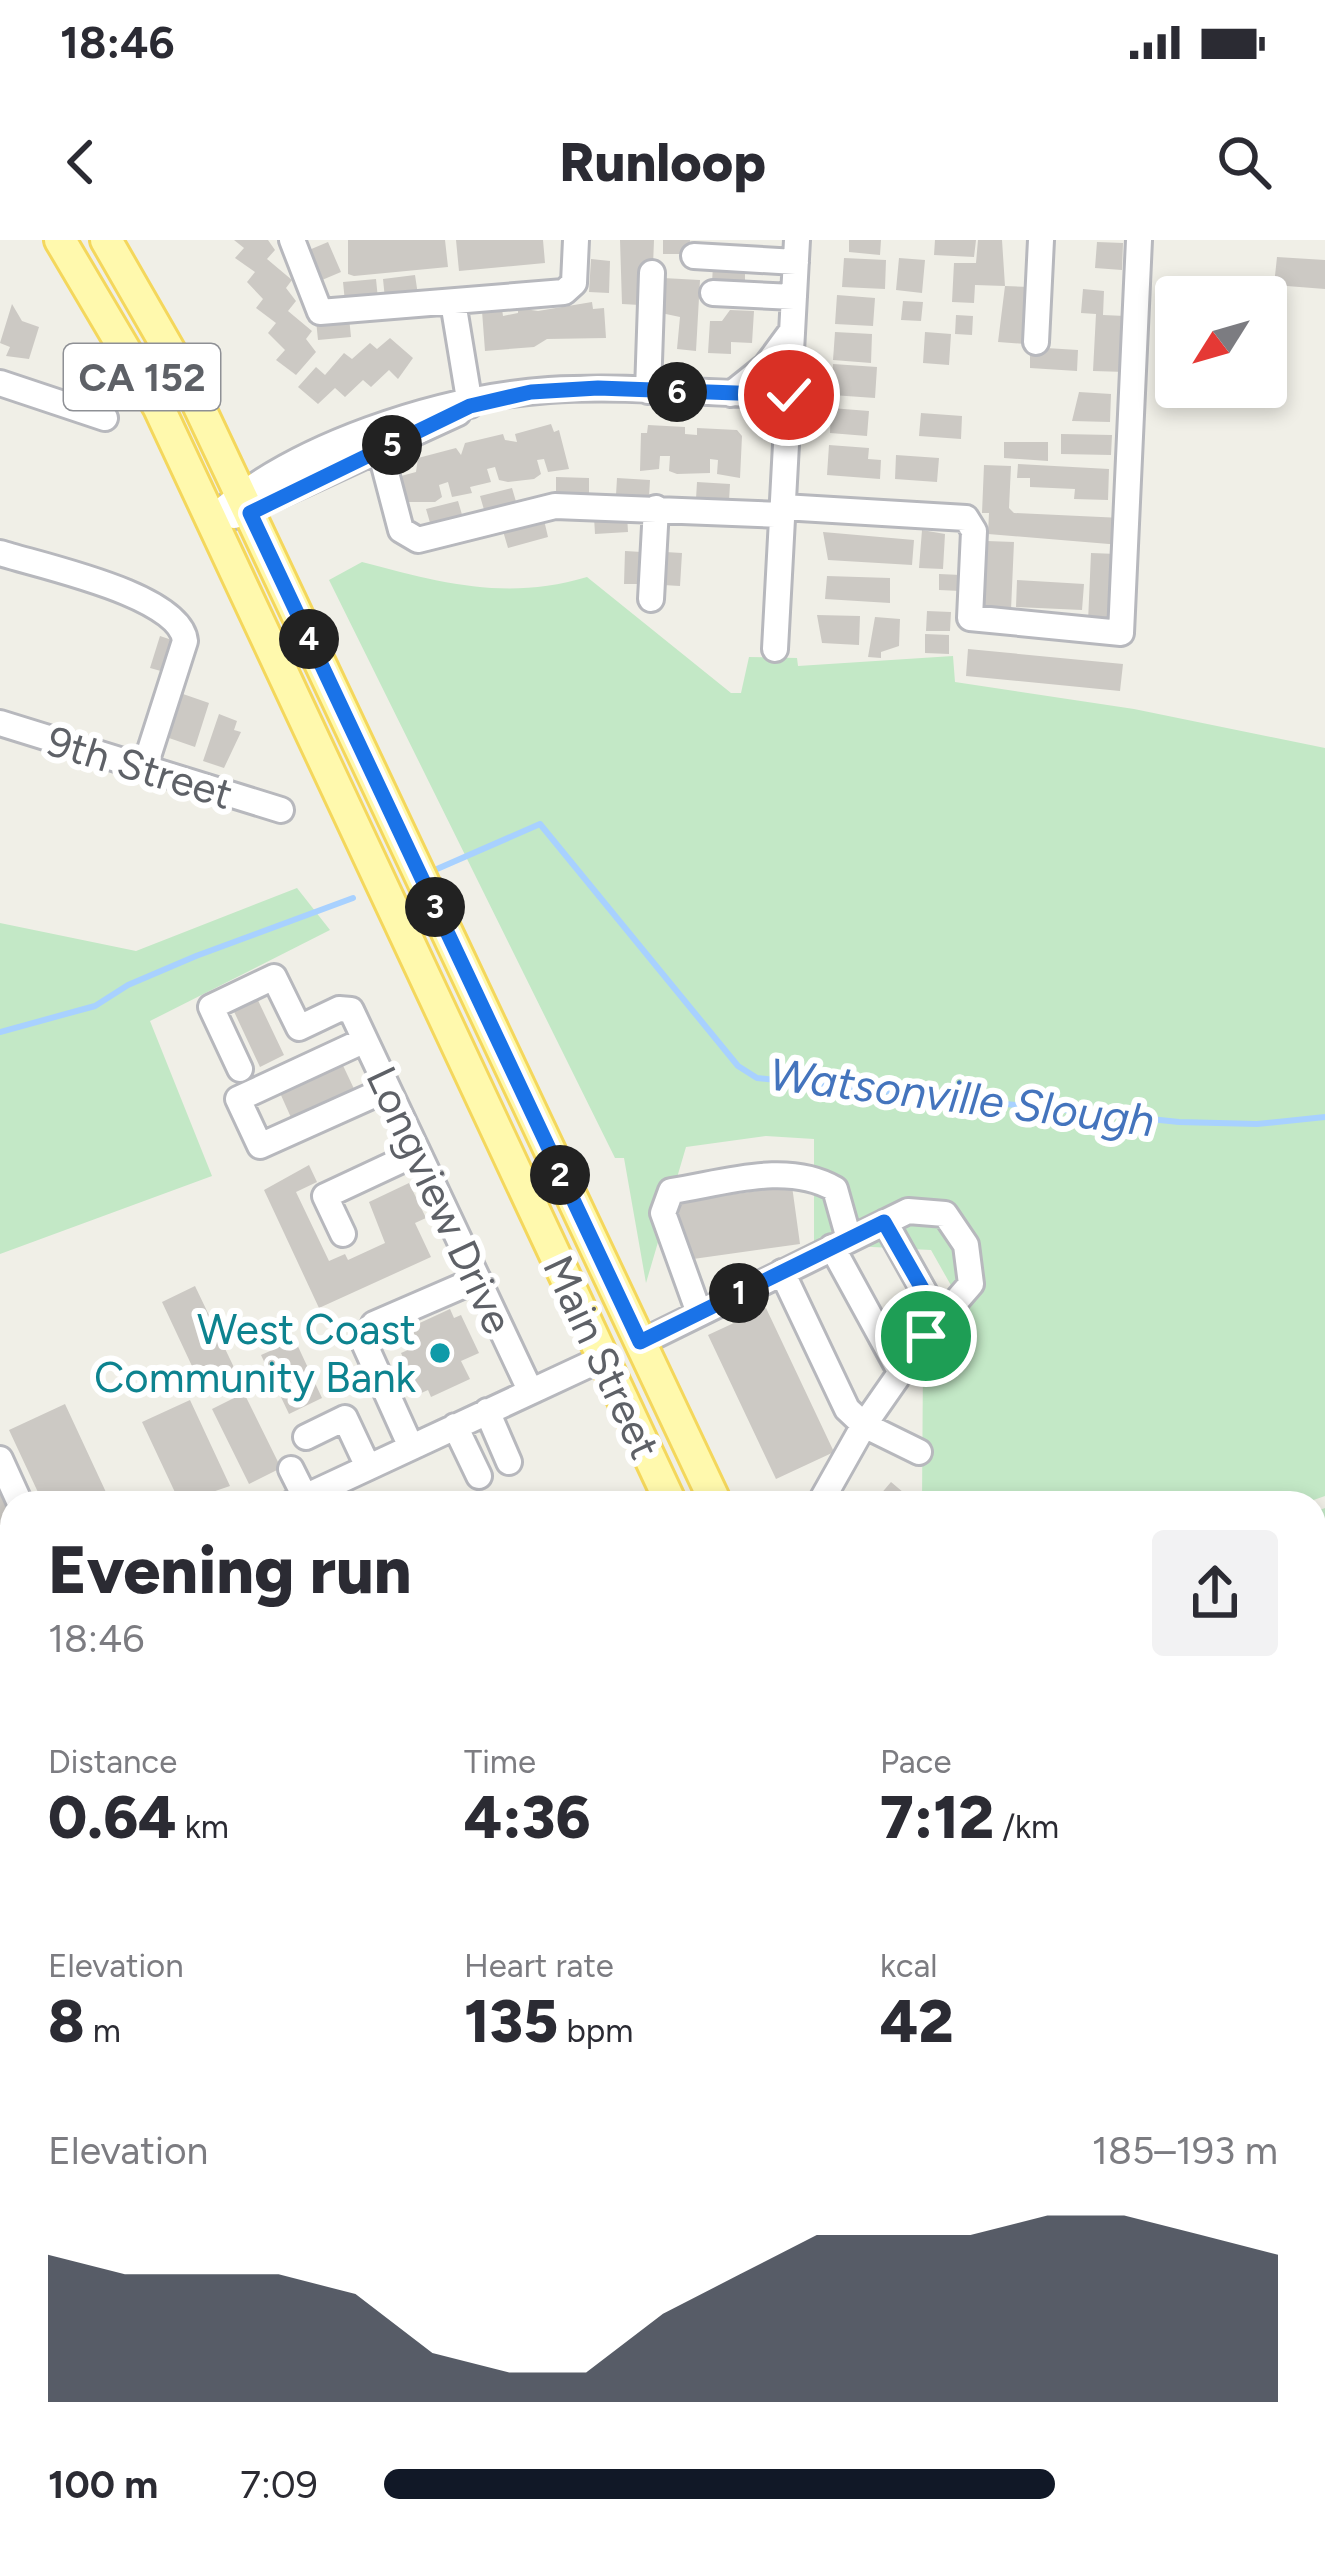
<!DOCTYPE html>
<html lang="en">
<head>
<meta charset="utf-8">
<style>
	body { margin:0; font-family:Figtree,sans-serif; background:#f2f2f3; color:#2b2b33; height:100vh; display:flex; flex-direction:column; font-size:45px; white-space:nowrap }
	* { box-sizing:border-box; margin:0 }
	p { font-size:39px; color:#7c7c81 }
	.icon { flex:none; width:66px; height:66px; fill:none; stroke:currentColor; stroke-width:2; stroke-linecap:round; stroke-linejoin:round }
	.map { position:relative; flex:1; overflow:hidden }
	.sheet { position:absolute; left:0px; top:1251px; width:1326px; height:1062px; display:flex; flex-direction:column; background:#fff; border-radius:36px 36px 0 0; box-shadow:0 6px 18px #0003 }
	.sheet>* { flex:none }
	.needle { width:78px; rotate:233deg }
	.fabs { position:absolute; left:1155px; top:36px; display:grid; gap:24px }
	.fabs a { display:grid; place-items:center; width:132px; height:132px; border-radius:12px; background:#fff; box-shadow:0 6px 18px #0003; font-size:60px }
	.pin { position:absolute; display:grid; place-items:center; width:102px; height:102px; color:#fff; margin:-51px; border:6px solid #fff; border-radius:50%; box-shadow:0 3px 12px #0007 }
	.km { position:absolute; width:60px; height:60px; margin:-30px; border-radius:50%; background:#222; color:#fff; font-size:33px; line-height:60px; text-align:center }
	.round { display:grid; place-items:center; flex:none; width:126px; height:126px; border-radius:12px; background:#f2f2f3 }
	.head { display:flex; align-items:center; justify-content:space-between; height:204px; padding:0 48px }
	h1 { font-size:66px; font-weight:800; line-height:90px }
	.stats { display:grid; grid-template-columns:repeat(3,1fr); gap:18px; height:204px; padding:12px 48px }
	.stats div { display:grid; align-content:center }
	.stats b { font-size:60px; font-weight:800 }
	.stats small { font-size:33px; font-weight:400 }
	.stats p { font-size:33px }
	.chart { height:336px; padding:24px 48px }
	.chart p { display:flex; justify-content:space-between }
	.chart svg { width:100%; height:216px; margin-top:12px; fill:#111827; opacity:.7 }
	ul { padding:0 48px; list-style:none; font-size:39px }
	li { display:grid; grid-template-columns:192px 144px 1fr; align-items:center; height:90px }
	li i { height:30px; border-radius:15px; background:#111827 }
	.status { display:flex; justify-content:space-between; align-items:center; height:84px; padding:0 60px; background:#fff; direction:ltr }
	.status svg { height:33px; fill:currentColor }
	header { display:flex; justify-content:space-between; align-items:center; height:156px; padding:0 48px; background:#fff; font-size:54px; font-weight:800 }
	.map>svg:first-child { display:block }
	.green { fill:#c3e8c6 }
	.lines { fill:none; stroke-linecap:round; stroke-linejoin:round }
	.stream { stroke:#a8d1ff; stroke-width:6 }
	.building { fill:#ccc9c4 }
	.minor-casing { stroke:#b7b8bd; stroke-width:30 }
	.major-casing { stroke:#f4d75c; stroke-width:36 }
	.minor { stroke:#fff; stroke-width:24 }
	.major { stroke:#fff9ad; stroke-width:30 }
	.route-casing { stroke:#fff; stroke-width:24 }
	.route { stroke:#1a73e8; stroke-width:15 }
	.culture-dot { fill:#0f9aa8; stroke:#fff; stroke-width:4.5 }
	.labels { text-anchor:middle; stroke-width:12; stroke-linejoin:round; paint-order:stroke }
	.shield { fill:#fff; stroke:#8e9095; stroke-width:3 }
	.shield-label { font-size:39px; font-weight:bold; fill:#5e6167 }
	.street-label { font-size:42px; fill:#5e6167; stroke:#fff }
	.culture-label { font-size:42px; fill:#0d838f; stroke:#fff; text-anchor:end }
	.water-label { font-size:45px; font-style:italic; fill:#4474bd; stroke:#fff }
</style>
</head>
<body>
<div class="status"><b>18:46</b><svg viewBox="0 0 49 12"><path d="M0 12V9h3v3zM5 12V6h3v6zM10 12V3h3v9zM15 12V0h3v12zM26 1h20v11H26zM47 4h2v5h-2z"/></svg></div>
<header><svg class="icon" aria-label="back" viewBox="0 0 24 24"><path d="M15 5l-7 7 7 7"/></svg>Runloop<svg class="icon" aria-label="search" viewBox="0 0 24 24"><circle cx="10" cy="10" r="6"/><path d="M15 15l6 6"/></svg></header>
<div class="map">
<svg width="1325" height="2313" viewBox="0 0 1325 2313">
	<rect width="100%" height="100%" fill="#f0efe7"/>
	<path class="green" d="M362 322C441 343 507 361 587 337L731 453H741L749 417 797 418 798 426 953 416 955 442 1134 469 1325 508V1256L1305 1263H922L923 1118 970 1079 931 1010 814 1004V899L766 896 686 907 646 1043 624 918H615L329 340Z
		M297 648 330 690 150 781 212 936 0 1014V683L136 711Z
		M1325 1268V2247L1314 2251V1272Z"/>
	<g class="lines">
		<path class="stream" d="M437 629 540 584 738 826 757 838 1179 882 1257 884 1325 877
			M0 792 95 766 128 745 196 716 353 658"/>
	</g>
	<path class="building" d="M234 0H268L275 10 267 19 292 40 286 48 296 61 288 71 312 91 306 99 316 112 296 135 276 120 285 110 268 93 276 83 256 68 263 59 247 42 255 32 235 18 244 8Z
		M348 0H445L448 27 354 36 348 34Z
		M456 0H543L545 23 459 31Z
		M620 0H654L653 26 642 25 640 65 622 64Z
		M663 0H690L689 14H663Z
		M849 0H881L880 15 849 12Z
		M935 0H976L974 17 934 15Z
		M978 0H1002L1005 46 975 45 974 63 952 62 954 23H976Z
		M328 2 341 32 322 40 309 10Z
		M1097 2 1123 3 1122 30 1095 28Z
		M1277 17 1325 20V49L1274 45Z
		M844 18 886 20 885 49 842 47Z
		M899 18 925 20 922 53 896 50Z
		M591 19 610 21 609 53 589 52Z
		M713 25 745 27V44L712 43Z
		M415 35 418 55 385 59 383 39Z
		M663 38 700 40 696 111 677 109 680 77 661 73Z
		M376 39 378 59 345 62 343 42Z
		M1005 46 1029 47 1025 104 998 102Z
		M1083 49 1104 51 1103 75 1125 76 1126 132 1093 131 1096 74 1081 73Z
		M837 55 875 58 873 86 835 84Z
		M903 61 923 62 921 81 901 80Z
		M592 62 593 69 604 68 606 98 547 99 534 107 485 111 482 71 502 69 503 76 518 73V68L538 71Z
		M12 64 22 81 39 87 29 119 6 116 10 107 0 103Z
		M730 70 754 71 752 103 731 102V114L708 113 710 81H722Z
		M956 75 973 76 972 95 955 94Z
		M349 77 351 97 318 100 316 80Z
		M835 92 872 94 871 123 833 120Z
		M925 92 951 94 949 125 923 123Z
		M390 98 413 118 398 139 389 130 371 147 363 140 345 157 335 148 318 164 298 147 316 127 325 135 344 113 352 119 370 103 377 109Z
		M1030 107 1078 110 1077 131 1030 128Z
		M833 124 877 127 875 158 832 155Z
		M1079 152 1111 154 1110 182 1072 181Z
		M831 168 869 171 867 196 830 193Z
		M921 173 962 176 961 199 919 196Z
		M551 184 554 192 559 190 569 229 548 232 544 219 537 220 541 234 534 239 508 242 499 240 495 227 487 229 491 242 470 247 472 253 452 257 448 242 439 245 442 257 435 262H408L401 236 416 232 418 218 456 208 461 215 465 203 503 194 505 200 517 202 515 194Z
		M648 185 685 187V194L697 195V188L737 190 742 196 740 238 717 234 718 220 710 219V233L677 234 669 231 670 216H660L659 229 640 231 641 193H647Z
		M1061 194 1112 195 1111 215 1061 214Z
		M1004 202H1048V221L1004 218Z
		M829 205 869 208 868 219 881 220 880 239 827 235Z
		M896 215 939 218 937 242 895 239Z
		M1018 224 1109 229 1108 260 1074 259 1075 249 1030 247V238H1017Z
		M984 225 1011 226 1009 268 1014 273 1122 278 1121 305 988 294 989 273H982Z
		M556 237 589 238V255L556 254Z
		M617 238 650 240 649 257 616 255Z
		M697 242 730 244 729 261 696 259Z
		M512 248 517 265 485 273 480 256Z
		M458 261 463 278 431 286 426 269Z
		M627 275 628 292 595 294 594 277Z
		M544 280 548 297 508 308 503 291Z
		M922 290 945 294 943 329 919 328Z
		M823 292 914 300 912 325 828 320Z
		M987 301 1014 302 1011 370 984 369Z
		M625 311 642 312 641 344H624Z
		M665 312 682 313 680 346 663 345Z
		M1091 313 1117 314 1115 383 1088 382Z
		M939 334 961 335V351L939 350Z
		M827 336 890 338V363L825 359Z
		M1017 340 1084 344 1082 370 1016 367Z
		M927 371 951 372 950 391H926Z
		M817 375 860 376 859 405 822 403Z
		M875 377 900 379 899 406 881 412V418L868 417Z
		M925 394 949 395V414L925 413Z
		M160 396 178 402 168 433 150 428Z
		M968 409 1123 424 1120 451 966 436Z
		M183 454 209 463 195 507 169 498Z
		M219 474 237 481 234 490 241 492 224 528 203 521Z
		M254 752 284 815 260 827 230 763Z
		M338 815 356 853 293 882 276 844Z
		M309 925 317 942 296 952 329 1021 345 1014 348 1020 385 1003 369 962 409 943 426 978 415 983 431 1017 319 1068 264 950Z
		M792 946 800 1004 686 1020 677 962Z
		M195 1046 240 1140 206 1156 162 1062Z
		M766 1068 834 1212 776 1239 708 1095Z
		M450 1069 454 1078 461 1075 479 1113 461 1121 470 1139 431 1157 428 1150 419 1154 401 1113 419 1105 411 1087Z
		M295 1100 322 1158 289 1174 261 1115Z
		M244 1153 281 1228 249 1244 212 1169Z
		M190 1160 230 1246 180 1263 142 1182Z
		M65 1164 111 1263H43L9 1190Z
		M891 1242 916 1263H873Z
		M0 1249 12 1274V1349L0 1355Z
		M8 1703 12 1713V1779L0 1753V1706Z
		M1314 2117 1325 2162V2186L1314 2189Z
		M258 2301H304L302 2313H257Z
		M388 2301H441L466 2313H413Z
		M739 2301H796L783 2307 786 2313H718Z
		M919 2301 946 2303 951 2313H921Z
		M992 2301H1009L1020 2313H990L985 2304Z"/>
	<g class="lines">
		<defs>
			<path id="minor" d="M292 0 320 72 564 52 574 43 576 0
				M694 16 796 22
				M713 53 794 57
				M453 62 470 165
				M1036 102 1041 0
				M0 143 105 178
				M648 151 652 33
				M731 154 766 126 791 92
				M380 210 401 290 418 300 555 266 782 275
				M783 267 966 278 974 291 970 378 1121 393 1139 0
				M234 276 458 173
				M211 280C292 205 439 158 549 150 629 145 710 154 789 155
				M0 313C41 326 181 355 185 401L144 529
				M651 359 656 268
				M775 409 797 0
				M0 483 281 570
				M365 800 238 859 260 906 387 849
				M240 829 211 767 274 737 299 788 339 769 351 770 530 1150
				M885 982 940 1080
				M343 994 325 956 417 913
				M832 1007 901 1133
				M782 1032 847 1169 864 1185 919 1212
				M699 1073 663 973 671 951C724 943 787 921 835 949L849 999
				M640 1103 908 971 945 974 966 1005 971 1044 926 1096 864 1185 820 1263
				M487 1171 509 1222
				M455 1186 479 1236
				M306 1197 345 1178 368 1227
				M411 1207 365 1105 374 1084 478 1039
				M0 1219 20 1263
				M291 1229 305 1257
				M292 1263 601 1119
				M0 1399 12 1393
				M0 1550 12 1545
				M0 1625 12 1651
				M0 2006 12 2019
				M0 2238 12 2245
				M1314 2266 1325 2262
				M0 2298 27 2313
				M155 2301 161 2313
				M342 2301V2313
				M362 2301 388 2313
				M1049 2301 1055 2313
				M101 2313 105 2301
				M215 2313 219 2301
				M605 2313 624 2301"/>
			<path id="major" d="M60 0 158 166 671 1263
				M106 0 187 141 716 1263
				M1158 2301 1163 2313
				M1203 2301 1209 2313"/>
		</defs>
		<use href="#minor" class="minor-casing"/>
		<use href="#major" class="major-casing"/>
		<use href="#minor" class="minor"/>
		<use href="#major" class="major"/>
	</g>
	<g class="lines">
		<defs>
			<path id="route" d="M789 155 598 148 531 152 470 166 250 273 640 1102 884 982 940 1080 926 1096"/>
		</defs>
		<use href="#route" class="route-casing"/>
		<use href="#route" class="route"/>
	</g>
	<circle class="culture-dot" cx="440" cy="1113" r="12"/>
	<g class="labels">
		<rect class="shield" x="64" y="104" width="156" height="66" rx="9"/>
		<g class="shield-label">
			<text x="142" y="151">CA 152</text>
		</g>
		<g class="street-label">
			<text transform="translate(140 527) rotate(17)" y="15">9th Street</text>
			<text transform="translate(440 960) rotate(65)" y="15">Longview Drive</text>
			<text transform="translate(602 1117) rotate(65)" y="15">Main Street</text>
		</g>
		<g class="culture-label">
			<text x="416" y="1104">West Coast<tspan x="416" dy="48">Community Bank</tspan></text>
		</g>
		<g class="water-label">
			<text transform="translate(962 857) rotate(7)" y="16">Watsonville Slough</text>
		</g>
	</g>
</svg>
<div class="fabs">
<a><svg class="needle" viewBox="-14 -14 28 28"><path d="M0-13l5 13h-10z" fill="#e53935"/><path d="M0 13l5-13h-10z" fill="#7c7c81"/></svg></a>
</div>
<div class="pin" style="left:926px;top:1096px;background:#1e9e55"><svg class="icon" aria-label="arrive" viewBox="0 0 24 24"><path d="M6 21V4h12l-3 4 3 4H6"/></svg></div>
<div class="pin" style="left:789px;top:155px;background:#d93025"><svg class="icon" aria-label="check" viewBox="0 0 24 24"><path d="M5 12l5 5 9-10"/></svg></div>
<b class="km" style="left:739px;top:1053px">1</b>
<b class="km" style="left:560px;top:935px">2</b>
<b class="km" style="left:435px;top:667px">3</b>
<b class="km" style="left:309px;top:399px">4</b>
<b class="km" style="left:392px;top:205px">5</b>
<b class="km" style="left:677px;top:152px">6</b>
<section class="sheet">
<div class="head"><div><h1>Evening run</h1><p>18:46</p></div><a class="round"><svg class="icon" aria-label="share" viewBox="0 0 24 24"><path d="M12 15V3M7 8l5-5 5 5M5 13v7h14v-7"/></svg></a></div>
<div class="stats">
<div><p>Distance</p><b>0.64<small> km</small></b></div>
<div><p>Time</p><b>4:36</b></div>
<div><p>Pace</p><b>7:12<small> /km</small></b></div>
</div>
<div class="stats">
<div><p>Elevation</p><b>8<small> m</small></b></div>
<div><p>Heart rate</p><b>135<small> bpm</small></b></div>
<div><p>kcal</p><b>42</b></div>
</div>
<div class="chart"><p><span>Elevation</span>185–193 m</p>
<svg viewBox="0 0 160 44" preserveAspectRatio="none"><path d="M0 44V14L10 18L20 18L30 18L40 22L50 34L60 38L70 38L80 26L90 18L100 10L110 10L120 10L130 6L140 6L150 10L160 14V44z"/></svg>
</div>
<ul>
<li><b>100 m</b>7:09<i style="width:75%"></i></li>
</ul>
</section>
</div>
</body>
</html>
